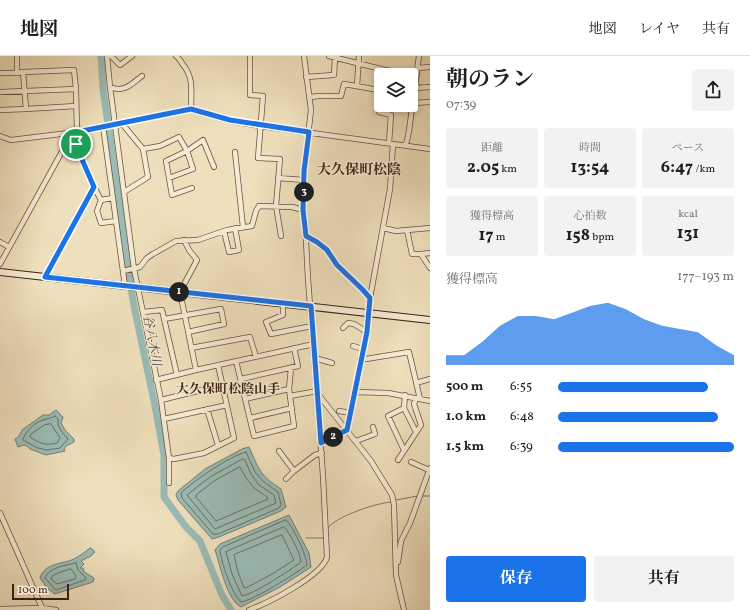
<!DOCTYPE html>
<html lang="ja">
<head>
<meta charset="utf-8">
<style>
	body { margin:0; font-family:Vollkorn,"Noto Serif JP",serif; background:#f2f2f2; color:#202124; height:100vh; display:flex; flex-direction:column; font-size:15px; white-space:nowrap }
	* { box-sizing:border-box; margin:0 }
	p { font-size:13px; color:#757577 }
	.icon { flex:none; width:22px; height:22px; fill:none; stroke:currentColor; stroke-width:2; stroke-linecap:round; stroke-linejoin:round }
	.map { position:relative; flex:1; overflow:hidden }
	.side { display:flex; flex-direction:column; background:#fff; width:320px }
	.side>* { flex:none }
	.fabs { position:absolute; left:374px; top:12px; display:grid; gap:8px }
	.fabs a { display:grid; place-items:center; width:44px; height:44px; border-radius:4px; background:#fff; box-shadow:0 2px 6px #0003; font-size:20px }
	.scale { position:absolute; left:12px; bottom:10px; width:57px; box-sizing:border-box; padding-left:4px; border:2px solid #3c2212; border-top:0; font-size:11px; line-height:14px; white-space:nowrap; color:#3c2212; -webkit-text-stroke:3px #f5ebd4; paint-order:stroke }
	.pin { position:absolute; display:grid; place-items:center; width:34px; height:34px; color:#fff; margin:-17px; border:2px solid #fff; border-radius:50%; box-shadow:0 1px 4px #0007 }
	.km { position:absolute; width:20px; height:20px; margin:-10px; border-radius:50%; background:#222; color:#fff; font-size:11px; line-height:20px; text-align:center }
	.round { display:grid; place-items:center; flex:none; width:42px; height:42px; border-radius:4px; background:#f2f2f2 }
	.summary { display:flex; align-items:center; justify-content:space-between; height:68px; padding:0 16px }
	h1 { font-size:22px; font-weight:700; line-height:30px }
	.metrics { display:grid; grid-template-columns:repeat(3,1fr); gap:6px; height:68px; padding:4px 16px }
	.metrics div { display:grid; align-content:center; border-radius:4px; background:#f2f2f2; text-align:center }
	.metrics b { font-size:17px; font-weight:700 }
	.metrics small { font-size:11px; font-weight:400 }
	.metrics p { font-size:11px }
	.chart { height:112px; padding:8px 16px }
	.chart p { display:flex; justify-content:space-between }
	.chart svg { width:100%; height:72px; margin-top:4px; fill:#1a73e8; opacity:.7 }
	.cta { display:flex; gap:8px; margin-top:auto; padding:8px 16px }
	.cta a { flex:1; height:46px; border-radius:4px; background:#1a73e8; color:#fff; font-size:16px; font-weight:700; line-height:46px; text-align:center }
	.cta a+a { background:#f2f2f2; color:#202124 }
	ul { padding:0 16px; list-style:none; font-size:13px }
	li { display:grid; grid-template-columns:64px 48px 1fr; align-items:center; height:30px }
	li i { height:10px; border-radius:5px; background:#1a73e8 }
	header { display:flex; align-items:center; gap:24px; box-sizing:border-box; height:56px; padding:0 20px; background:#fff; border-bottom:1px solid #e0e0e0 }
	header strong { font-size:19px }
	nav { display:flex; gap:22px; margin-inline-start:auto; font-size:14px }
	main { display:flex; flex:1; min-height:0 }
	.map>svg:first-child { display:block }
	.water { fill:#9abcb6; stroke:#747e74 }
	.lines { fill:none; stroke-linecap:round; stroke-linejoin:round }
	.shore { stroke:#6b6f64; stroke-width:1 }
	.stream { stroke:#747e74; stroke-width:1 }
	.river { stroke:#9abcb6; stroke-width:7 }
	.street-casing { stroke:#69523d; stroke-width:6 }
	.secondary-casing { stroke:#3c2212; stroke-width:8 }
	.street { stroke:#f5ebd4; stroke-width:4.5 }
	.secondary { stroke:#f5ebd4; stroke-width:6 }
	.route-casing { stroke:#fff; stroke-width:8 }
	.route { stroke:#1a73e8; stroke-width:5 }
	.labels { text-anchor:middle; stroke-width:3; stroke-linejoin:round; paint-order:stroke }
	.water-label { font-size:13px; font-style:italic; fill:#585043; stroke:#f5ebd4 }
	.neighbourhood-label { font-size:13px; font-weight:bold; fill:#3c2212; stroke:#f5ebd4 }
	.quarter-label { font-size:14px; font-weight:bold; fill:#3c2212; stroke:#f5ebd4 }
</style>
</head>
<body>
<header>
<strong>地図</strong>
<nav><a>地図</a><a>レイヤ</a><a>共有</a></nav>
</header>
<main>
<div class="map">
<svg width="430" height="554" viewBox="0 0 430 554">
	<rect width="100%" height="100%" fill="#efe0bd"/>
	<filter id="stains"><feTurbulence type="fractalNoise" baseFrequency=".005" numOctaves="4"/><feColorMatrix values="0 0 0 0 .2 0 0 0 0 .09 0 0 0 0 .02 0 0 0 .5 -.17"/></filter>
	<radialGradient id="worn" r=".72"><stop offset=".6" stop-color="#630" stop-opacity="0"/><stop offset="1" stop-color="#630" stop-opacity=".3"/></radialGradient>
	<path class="water" d="M56 354 60 358 61 360 63 361 61 367 65 374 74 383V386L66 390 64 393 65 395 46 399 30 393 27 390 24 389 18 391 15 383 19 380 22 374 43 359H49Z
		M249 391C259 413 259 419 281 433L286 451 281 455 219 481 212 483 178 444 176 439 178 435 205 413 242 393Z
		M289 459 309 497 311 511 280 531 241 551C227 544 220 509 215 494L220 488Z
		M90 492 92 493 95 496 91 500 81 505 84 508 80 512H83L84 516 94 522 93 526 55 538 47 532 40 522C44 507 63 508 74 503 80 500 85 496 90 492Z"/>
	<g class="lines">
		<path class="shore" d="M55 360 58 363C57 372 63 377 68 383L60 392 47 394 38 392 23 384C24 377 35 366 43 364 48 362 50 363 55 360Z
			M51 368 60 382 57 387C46 390 39 387 30 381L31 378 44 369Z
			M246 396 255 416 263 425 278 436 281 449 279 452 218 478H213L182 442 181 437C195 424 228 401 246 396Z
			M243 403 245 404 251 418 259 429 274 439 276 447 215 473 187 439 210 421Z
			M240 411 246 422 254 432 267 441 268 443 216 465 196 441V439L214 425Z
			M286 464C294 472 306 498 307 509 293 519 256 543 241 546 232 538 221 506 220 494L223 491Z
			M284 471C290 477 301 498 301 506 289 515 254 538 242 540L232 518 226 496Z
			M282 479 294 504 272 518 246 532H244L238 516 234 499Z
			M76 507 78 514 86 522 85 524 56 534 45 522C48 512 66 509 76 507Z
			M71 513 76 520 75 523 57 528 51 523 52 520 58 517Z"/>
		<path class="stream" d="M421 440H430
			M396 444 418 440
			M327 473C334 461 376 447 391 446
			M306 482H323L324 480"/>
		<path class="river" d="M101 0 103 33 133 245 155 350 164 399V441L186 471 200 485 222 539 231 554"/>
		<defs>
			<path id="street" d="M107 0 110 31 134 213 161 344 169 402V427
				M111 0 120 9 132 0
				M176 0C179 2 181 6 184 10 194 23 191 37 191 53
				M250 0V39L263 40 258 102 280 103 276 150 281 180
				M329 0 385 14 417 19
				M418 12 430 11
				M23 16 74 14 76 33 77 76 78 79 77 92 94 131 45 221
				M0 17H17
				M306 21 334 19 335 2
				M357 30 359 0
				M110 31C125 37 131 28 142 20
				M415 32 430 31
				M0 36 76 33
				M310 41 319 40H341L344 28 379 34V56L391 59 389 87
				M413 47 430 46
				M26 53 76 50
				M0 54 26 53 23 16 17 17V0
				M119 67 124 70 143 93 148 121 124 136
				M103 70 125 230
				M0 80 11 84 77 76 191 53 230 65 260 70 430 93
				M405 89 407 85 409 75 419 0
				M143 93 160 90 179 81 187 95 193 113 169 122
				M235 96 243 171
				M278 122 304 124
				M94 131 101 144 97 155 101 167 116 165
				M192 132 172 139 166 105 187 95 203 84 214 111
				M101 144 113 142
				M383 172 396 175 407 174
				M430 172 407 174 412 198H421L430 212
				M224 175 229 196 239 194 235 172
				M306 180 317 186 327 194 337 209 362 233 370 242
				M184 184 189 194 197 204 180 236 196 314
				M0 186 9 191
				M421 198 430 197
				M0 208 70 81 76 77
				M123 215 140 211 147 202 153 198 176 185 198 184 227 174 252 170 256 155 259 150 292 151 303 154
				M283 247V259L266 266 271 278 312 270
				M143 256 162 254 177 319
				M164 263 221 253 224 268 188 276
				M343 272 348 267 354 268 367 276
				M353 290 363 293
				M191 292 250 281 256 301
				M315 302 332 307
				M360 304 409 296 420 343
				M236 305 254 380 294 370 289 333 291 312
				M241 323 298 310 294 292
				M156 324 196 314 314 288
				M416 327 430 323
				M355 336 388 337 430 345
				M317 337 371 405 392 439 394 449 396 519 404 554
				M290 340 317 335
				M245 343 289 333
				M161 344 222 329
				M404 352 405 339
				M207 353 218 389
				M339 355 351 357
				M250 362 292 352
				M164 363 227 349
				M347 374 367 276 370 242 390 133 393 88
				M356 385 375 378 373 371
				M321 387 347 374
				M404 394 388 360 404 352 416 376
				M279 395 294 415 315 399 322 397
				M169 402 174 403 204 397 234 382 218 309
				M398 404 421 369 414 348 416 342
				M411 406 429 414
				M286 423 294 415
				M0 457 43 554
				M398 506 401 485 410 467 430 412
				M0 553 42 552 56 554
				M249 554C268 547 322 520 327 501L323 420 308 223 305 166 303 154 304 115 311 54 304 0"/>
			<path id="secondary" d="M0 216 430 264"/>
		</defs>
		<use href="#street" class="street-casing"/>
		<use href="#secondary" class="secondary-casing"/>
		<use href="#street" class="street"/>
		<use href="#secondary" class="secondary"/>
	</g>
	<g class="lines">
		<defs>
			<path id="route" d="M191 53 230 64 309 76 304 115 303 154 306 180 317 186 327 194 337 209 362 233 370 242 367 276 347 374 321 387 311 250 45 221 94 131 77 92 78 79 77 76Z"/>
		</defs>
		<use href="#route" class="route-casing"/>
		<use href="#route" class="route"/>
	</g>
	<g class="labels">
		<g class="water-label">
			<text transform="translate(153 284) rotate(79)" y="5">谷八木川</text>
		</g>
		<g class="neighbourhood-label">
			<text x="228" y="337">大久保町松陰山手</text>
		</g>
		<g class="quarter-label">
			<text x="359" y="118">大久保町松陰</text>
		</g>
	</g>
	<rect width="100%" height="100%" filter="url(#stains)"/>
	<rect width="100%" height="100%" fill="url(#worn)"/>
</svg>
<div class="fabs">
<a><svg class="icon" aria-label="layers" viewBox="0 0 24 24"><path d="M12 4l9 5-9 5-9-5zM3 14l9 5 9-5"/></svg></a>
</div>
<div class="scale">100 m</div>
<div class="pin" style="left:76px;top:88px;background:#1e9e55"><svg class="icon" aria-label="arrive" viewBox="0 0 24 24"><path d="M6 21V4h12l-3 4 3 4H6"/></svg></div>
<b class="km" style="left:179px;top:236px">1</b>
<b class="km" style="left:333px;top:381px">2</b>
<b class="km" style="left:304px;top:136px">3</b>
</div>
<section class="side">
<div class="summary"><div><h1>朝のラン</h1><p>07:39</p></div><a class="round"><svg class="icon" aria-label="share" viewBox="0 0 24 24"><path d="M12 15V3M7 8l5-5 5 5M5 13v7h14v-7"/></svg></a></div>
<div class="metrics">
<div><p>距離</p><b>2.05<small> km</small></b></div>
<div><p>時間</p><b>13:54</b></div>
<div><p>ペース</p><b>6:47<small> /km</small></b></div>
</div>
<div class="metrics">
<div><p>獲得標高</p><b>17<small> m</small></b></div>
<div><p>心拍数</p><b>158<small> bpm</small></b></div>
<div><p>kcal</p><b>131</b></div>
</div>
<div class="chart"><p><span>獲得標高</span>177–193 m</p>
<svg viewBox="0 0 160 44" preserveAspectRatio="none"><path d="M0 44V38L10 38L20 30L30 20L40 14L50 14L60 16L70 12L80 8L90 6L100 10L110 16L120 20L130 22L140 24L150 32L160 38V44z"/></svg>
</div>
<ul>
<li><b>500 m</b>6:55<i style="width:85%"></i></li>
<li><b>1.0 km</b>6:48<i style="width:91%"></i></li>
<li><b>1.5 km</b>6:39<i style="width:100%"></i></li>
</ul>
<div class="cta"><a>保存</a><a>共有</a></div>
</section>
</main>
</body>
</html>
